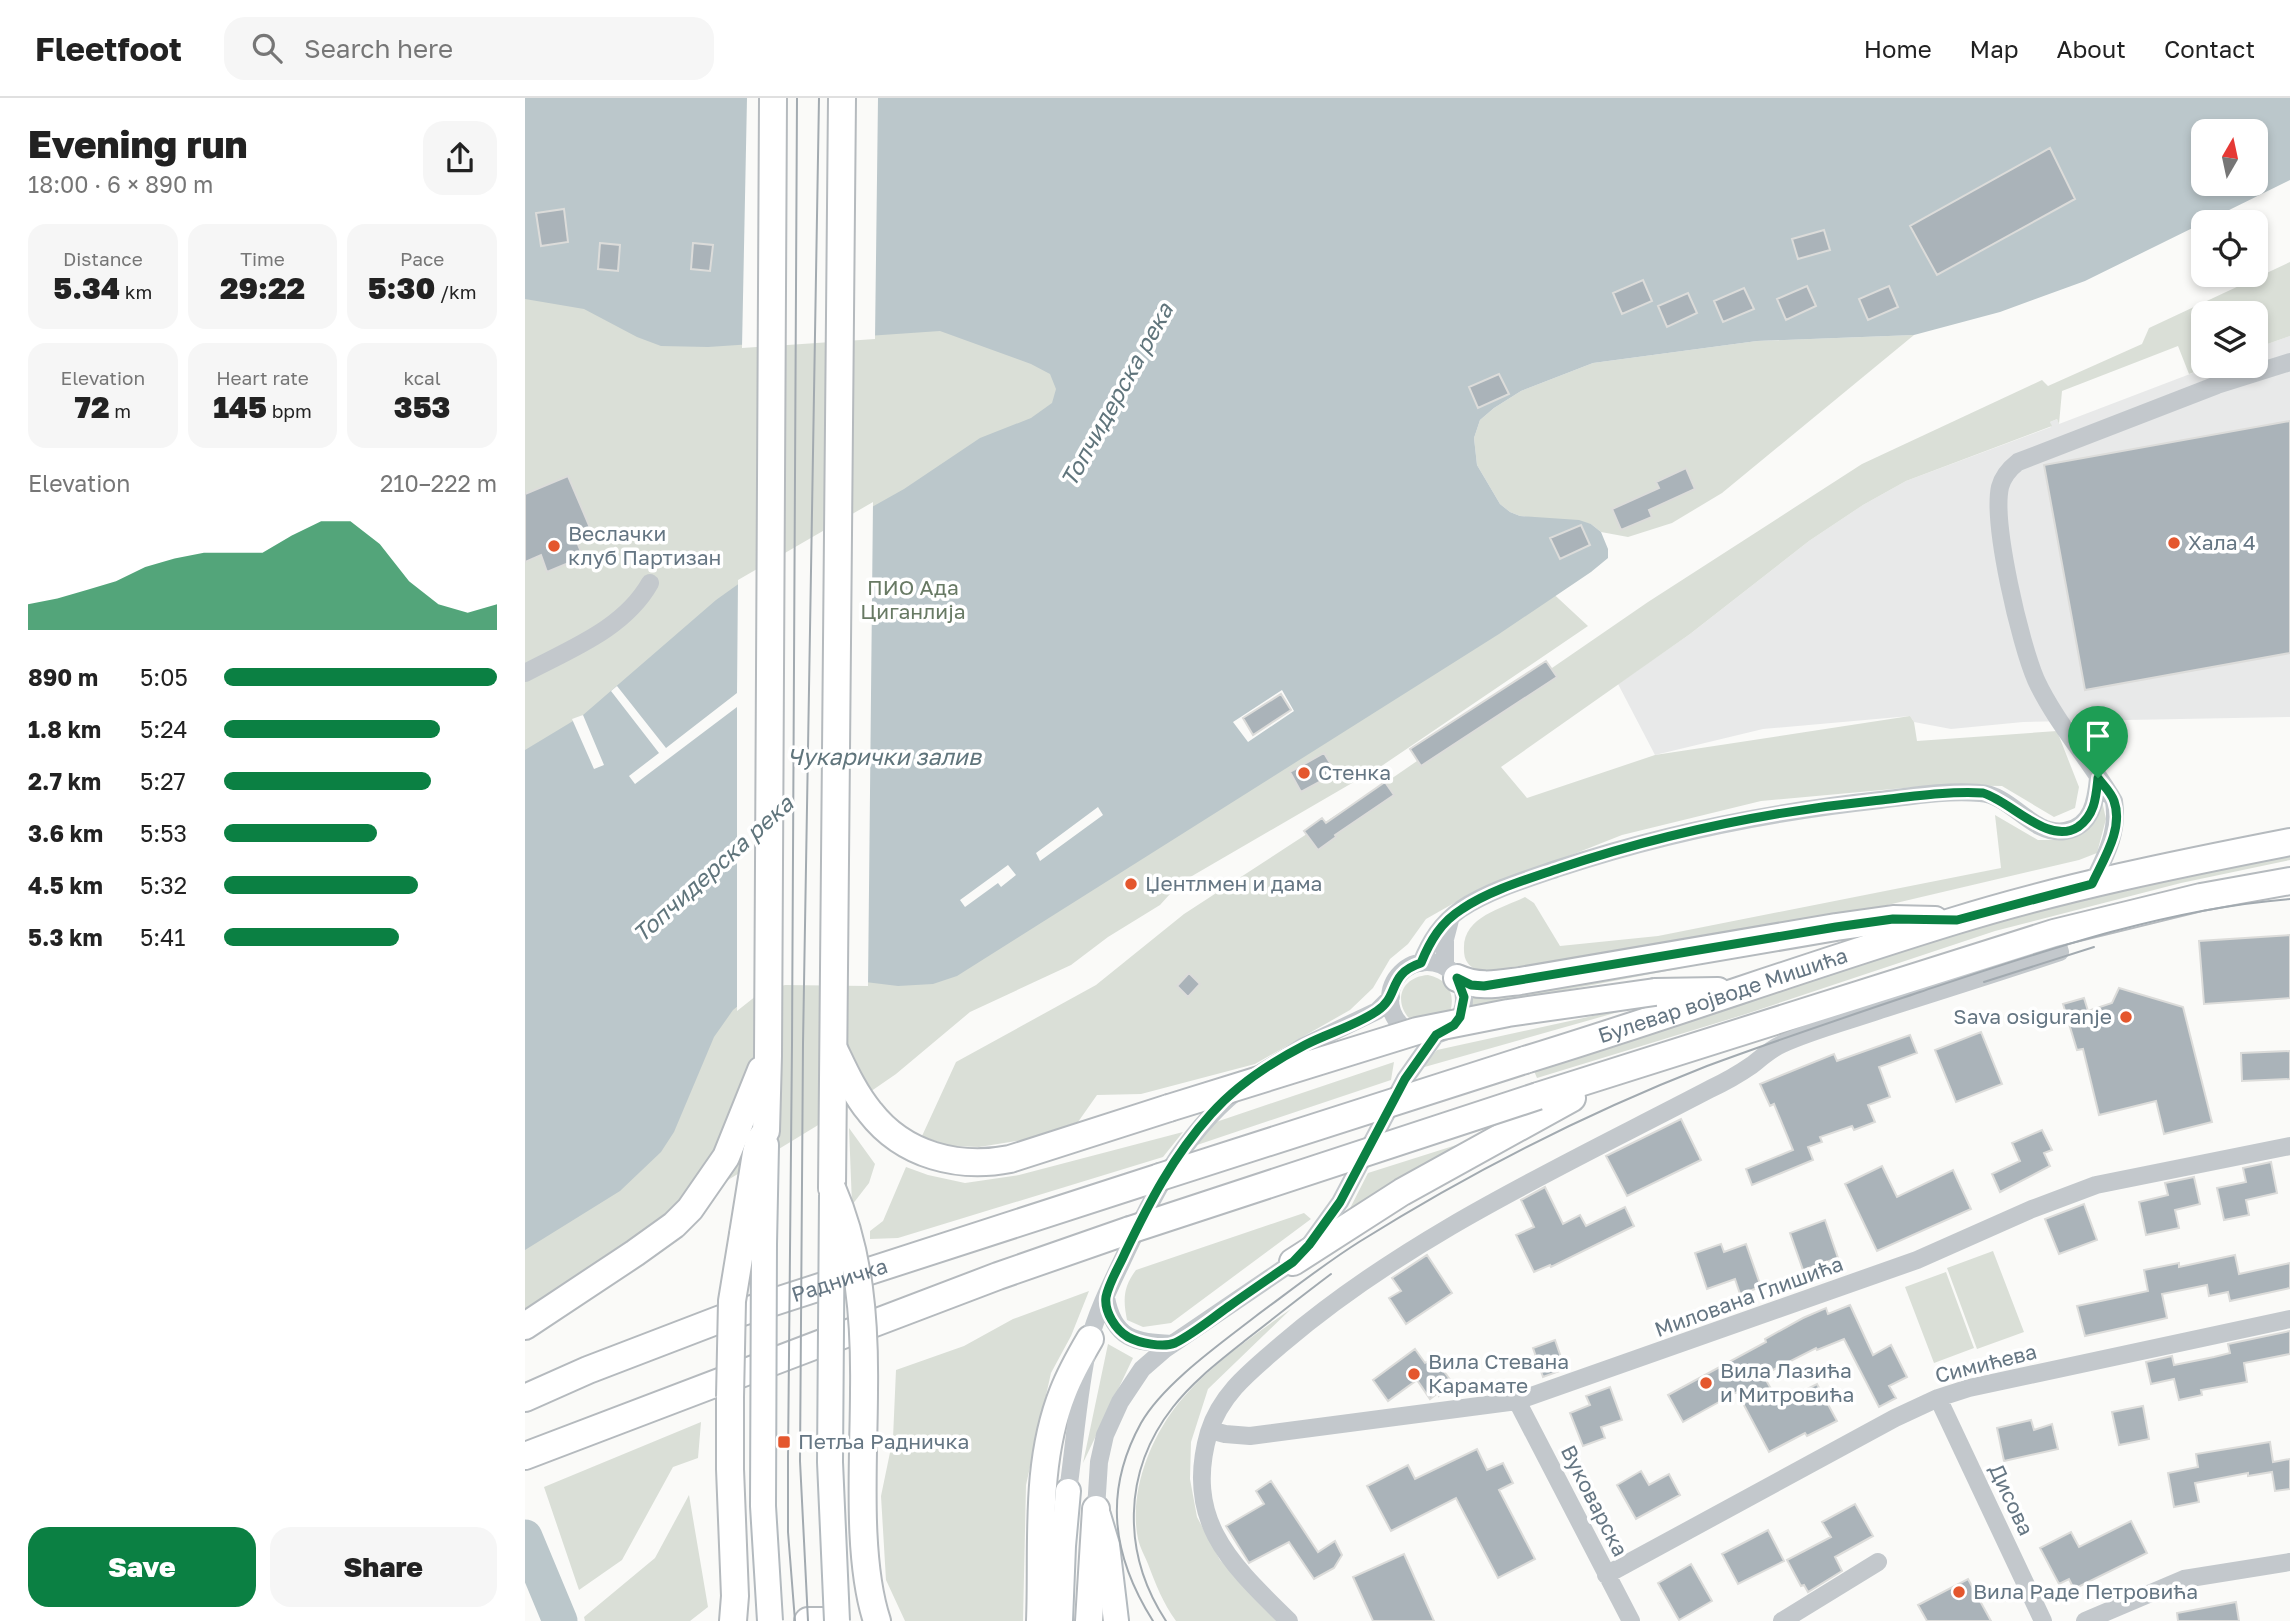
<!DOCTYPE html>
<html lang="en">
<head>
<meta charset="utf-8">
<style>
	body { margin:0; font-family:"Golos Text",sans-serif; background:#f6f6f6; color:#222; height:100vh; display:flex; flex-direction:column; font-size:26px; white-space:nowrap }
	* { box-sizing:border-box; margin:0 }
	p { font-size:23px; color:#767676 }
	.icon { flex:none; width:38px; height:38px; fill:none; stroke:currentColor; stroke-width:2; stroke-linecap:round; stroke-linejoin:round }
	.map { position:relative; flex:1; overflow:hidden }
	.panel { display:flex; flex-direction:column; background:#fff; width:525px }
	.panel>* { flex:none }
	.needle { width:46px; rotate:9deg }
	.buttons { position:absolute; left:1666px; top:21px; display:grid; gap:14px }
	.buttons a { display:grid; place-items:center; width:77px; height:77px; border-radius:14px; background:#fff; box-shadow:0 4px 10px #0003; font-size:35px }
	.pin { position:absolute; display:grid; place-items:center; width:60px; height:60px; color:#fff; margin:-72px -30px; border-radius:50% 50% 50% 0; rotate:-45deg; box-shadow:0 0 7px #0007 }
	.pin .icon { rotate:45deg }
	.round { display:grid; place-items:center; flex:none; width:74px; height:74px; border-radius:21px; background:#f6f6f6 }
	.summary { display:flex; align-items:center; justify-content:space-between; height:119px; padding:0 28px }
	h1 { font-size:38px; font-weight:800; line-height:52px }
	.figures { display:grid; grid-template-columns:repeat(3,1fr); gap:10px; height:119px; padding:7px 28px }
	.figures div { display:grid; align-content:center; border-radius:18px; background:#f6f6f6; text-align:center }
	.figures b { font-size:30px; font-weight:800 }
	.figures small { font-size:19px; font-weight:400 }
	.figures p { font-size:19px }
	.chart { height:196px; padding:14px 28px }
	.chart p { display:flex; justify-content:space-between }
	.chart svg { width:100%; height:126px; margin-top:7px; fill:#0b8043; opacity:.7 }
	.action { display:flex; gap:14px; margin-top:auto; padding:14px 28px }
	.action a { flex:1; height:80px; border-radius:21px; background:#0b8043; color:#fff; font-size:28px; font-weight:800; line-height:80px; text-align:center }
	.action a+a { background:#f6f6f6; color:#222 }
	ul { padding:0 28px; list-style:none; font-size:23px }
	li { display:grid; grid-template-columns:112px 84px 1fr; align-items:center; height:52px }
	li i { height:18px; border-radius:9px; background:#0b8043 }
	header { display:flex; align-items:center; gap:42px; box-sizing:border-box; height:98px; padding:0 35px; background:#fff; border-bottom:2px solid #e0e0e0 }
	header strong { font-size:33px }
	nav { display:flex; gap:38px; margin-inline-start:auto; font-size:24px }
	.search { width:490px; height:63px; background:#f6f6f6; display:flex; align-items:center; gap:18px; box-sizing:border-box; padding:0 24px; border-radius:21px; color:#767676; font-size:26px }
	main { display:flex; flex:1; min-height:0 }
	.map>svg:first-child { display:block }
	.built { fill:#e8e9e9 }
	.green { fill:#dadfd7 }
	.water { fill:#bbc7cb; fill-rule:evenodd }
	.pier { fill:#fafaf8 }
	.lines { fill:none; stroke-linecap:round; stroke-linejoin:round }
	.river { stroke:#bbc7cb; stroke-width:35 }
	.building { fill:#aab3b9; stroke:#dcdcda; stroke-width:2 }
	.secondary-casing { stroke:#b3babf; stroke-width:28 }
	.primary-casing { stroke:#b5babe; stroke-width:30 }
	.street { stroke:#c3c8cc; stroke-width:18 }
	.secondary { stroke:#fff; stroke-width:24 }
	.primary { stroke:#fff; stroke-width:26 }
	.tram { stroke:#a2aab0; stroke-width:2 }
	.secondary-bridge-casing { stroke:#b3babf; stroke-width:28; stroke-linecap:butt }
	.primary-bridge-casing { stroke:#b5babe; stroke-width:30; stroke-linecap:butt }
	.secondary-bridge { stroke:#fff; stroke-width:24 }
	.primary-bridge { stroke:#fff; stroke-width:26 }
	.route-casing { stroke:#fff; stroke-width:14 }
	.route { stroke:#0b8043; stroke-width:9 }
	.poi-dot { fill:#e4572e; stroke:#fff; stroke-width:2.5 }
	.labels { text-anchor:middle; stroke-width:7; stroke-linejoin:round; paint-order:stroke }
	.poi-label { font-size:21px; fill:#657683; stroke:#fff; text-anchor:start }
	.park-label { font-size:21px; fill:#687a64; stroke:#fff }
	.street-label { font-size:21px; fill:#657683; stroke:#fff }
	.water-label { font-size:23px; font-style:italic; fill:#60757c; stroke:#fff }
</style>
</head>
<body>
<header>
<strong>Fleetfoot</strong>
<div class="search"><svg class="icon" aria-label="search" viewBox="0 0 24 24"><circle cx="10" cy="10" r="6"/><path d="M15 15l6 6"/></svg>Search here</div>
<nav><a>Home</a><a>Map</a><a>About</a><a>Contact</a></nav>
</header>
<main>
<section class="panel">
<div class="summary"><div><h1>Evening run</h1><p>18:00 · 6 × 890 m</p></div><a class="round"><svg class="icon" aria-label="share" viewBox="0 0 24 24"><path d="M12 15V3M7 8l5-5 5 5M5 13v7h14v-7"/></svg></a></div>
<div class="figures">
<div><p>Distance</p><b>5.34<small> km</small></b></div>
<div><p>Time</p><b>29:22</b></div>
<div><p>Pace</p><b>5:30<small> /km</small></b></div>
</div>
<div class="figures">
<div><p>Elevation</p><b>72<small> m</small></b></div>
<div><p>Heart rate</p><b>145<small> bpm</small></b></div>
<div><p>kcal</p><b>353</b></div>
</div>
<div class="chart"><p><span>Elevation</span>210–222 m</p>
<svg viewBox="0 0 160 44" preserveAspectRatio="none"><path d="M0 44V35L10 33L20 30L30 27L40 22L50 19L60 17L70 17L80 17L90 11L100 6L110 6L120 14L130 27L140 35L150 38L160 35V44z"/></svg>
</div>
<ul>
<li><b>890 m</b>5:05<i style="width:100%"></i></li>
<li><b>1.8 km</b>5:24<i style="width:79%"></i></li>
<li><b>2.7 km</b>5:27<i style="width:76%"></i></li>
<li><b>3.6 km</b>5:53<i style="width:56%"></i></li>
<li><b>4.5 km</b>5:32<i style="width:71%"></i></li>
<li><b>5.3 km</b>5:41<i style="width:64%"></i></li>
</ul>
<div class="action"><a>Save</a><a>Share</a></div>
</section>
<div class="map">
<svg width="1765" height="1523" viewBox="0 0 1765 1523">
	<rect width="100%" height="100%" fill="#fafaf8"/>
	<path class="built" d="M1765 238V619L1498 624 1426 631 1389 624 1385 618 1238 631 1130 657 1093 586 1165 536 1284 443 1338 407 1381 383 1526 329 1525 324 1532 321 1534 326 1686 268H1731V250Z"/>
	<path class="green" d="M0 50 656 150 1063 528 858 667 655 785 635 807 583 839 546 867 445 914 371 976 326 1007 88 1152 0 1213Z
		M1765 164V238L1731 250V215H1678V268H1686L1664 276 1653 248 1537 293 1534 326 1532 321 1525 324 1527 328 1381 383 1338 407 1284 443 1165 536 976 669 1002 700 1130 657 1385 618 1389 624 1392 643 1532 633 1554 689 1550 710 1529 719 1477 688 1412 687 1236 703 1097 737 938 800 901 821 883 846 865 861 848 890 825 912 730 966 616 996 572 997 553 1024 498 1042 454 1049 424 1048 397 1038 431 964 571 887 659 816 863 683 1123 504 1337 366 1517 282 1523 288 1617 246 1624 230Z
		M1389 237 1197 395 1147 425 1103 439 1076 434 1066 426 995 418 985 414 975 406 952 367 949 340 955 322 969 310 996 293 1068 265 1232 243Z
		M1577 703 1581 721 1572 755 1554 762 1320 817 1083 857 958 875C947 870 939 866 939 852 937 819 976 811 1000 799L1009 805 1035 848 1133 838 1476 770 1470 717 1513 742H1536L1549 739Z
		M1765 753V762L1656 785 1470 833 1221 916 1012 980 1009 973 1431 835 1584 793Z
		M1158 870 945 910V894Z
		M903 877C922 881 931 895 925 914L889 925C867 907 874 879 903 877Z
		M1118 907 896 970 912 952Z
		M869 964 866 982 672 1047 691 1024Z
		M324 1030 350 1066 344 1085 327 1107Z
		M658 1034 638 1059 373 1140 345 1141V1133L358 1123 381 1069 403 1077 440 1085 494 1077Z
		M966 1036 819 1122 843 1075Z
		M779 1115 786 1121 646 1225 618 1229 602 1222C598 1202 598 1189 611 1172Z
		M1468 1153 1499 1234 1452 1251 1422 1170Z
		M1421 1174 1449 1250 1409 1265 1380 1189Z
		M564 1193 546 1238 526 1275 501 1387 498 1523H380L361 1482 356 1398 368 1340 371 1272 439 1248 488 1221Z
		M766 1211 683 1291 666 1344 665 1381 672 1419 695 1462 761 1523H651C638 1505 631 1487 623 1466 620 1458 615 1450 613 1441 604 1397 623 1346 649 1311 679 1271 725 1240 766 1211Z
		M583 1246 608 1260 558 1365Z
		M176 1324 173 1360 148 1369 97 1462 54 1492 19 1389Z
		M164 1397 183 1509 165 1523H60L59 1519 130 1460Z"/>
	<path class="water" d="M0 0H1765V82L1560 183 1475 214 1389 237 1232 243 1068 265 996 293 969 310 955 322 949 340 952 367 975 406 985 414 995 418 1054 422 1066 426 1076 434 1083 451V460L1066 474 974 536 432 878 408 886 373 888 332 883 260 884 234 891 208 912 189 939 149 1034 136 1054 95 1093 0 1152V652L58 617 191 502 226 477 379 391 455 340 506 320 527 305 531 291 525 276 506 266 415 233 183 249 136 248 112 239 59 211 0 201ZM1678 33H1731V86H1678Z"/>
	<path class="pier" d="M222 0H353L350 241 217 250Z
		M348 404 343 888 260 887 236 894 212 913V609L110 686 104 678 134 655 86 593 92 588 141 650 212 595 213 482Z
		M757 592 769 613 723 644 708 624Z
		M58 617 79 667 69 671 47 621Z
		M573 709 578 717 515 763 511 755Z
		M483 767 491 777 476 789 473 785 440 809 435 802Z"/>
	<g class="lines">
		<path class="river" d="M0 1439 35 1523"/>
	</g>
	<path class="building" d="M1525 50 1550 101 1412 177 1385 128Z
		M39 111 43 144 16 148 11 115Z
		M1299 132 1305 152 1273 161 1267 141Z
		M75 145 95 147 93 173 73 171Z
		M168 145 188 147 185 173 166 171Z
		M1118 182 1127 203 1097 216 1088 195Z
		M1282 188 1291 208 1261 222 1252 201Z
		M1364 188 1373 209 1343 222 1334 201Z
		M1219 190 1229 211 1198 224 1189 203Z
		M1163 195 1172 215 1142 229 1133 208Z
		M974 276 984 296 953 310 944 289Z
		M1765 323V555L1560 592 1519 367Z
		M1161 370 1170 391 1124 412 1127 419 1096 432 1087 411 1134 390 1131 384Z
		M43 378 66 432 50 439 58 459 22 474 16 457 0 464V396Z
		M1056 427 1065 447 1035 461 1025 440Z
		M1021 563 1032 579 896 668 885 651Z
		M756 596 766 612 728 637 718 620Z
		M799 655 811 675 776 694 765 674Z
		M860 684 869 697 810 737 811 739 793 752 779 733 797 720 801 725Z
		M1765 837V900L1679 906 1674 843Z
		M664 875 675 886 663 899 652 888Z
		M1594 890 1658 909 1687 1024 1639 1036 1631 1003 1574 1017 1558 951 1552 952 1538 906 1559 900 1563 913 1587 905Z
		M1456 934 1477 986 1431 1004 1410 952Z
		M1385 937 1392 955 1354 969 1365 999 1343 1007 1350 1024 1329 1032 1327 1028 1295 1039 1297 1044 1283 1049 1288 1062 1227 1087 1221 1071 1268 1052 1249 1006 1245 1008 1235 986 1309 956 1312 963Z
		M1765 953V981L1717 983 1716 955Z
		M1156 1021 1176 1062 1102 1098 1081 1058Z
		M1517 1032 1527 1052 1519 1055 1525 1068 1475 1094 1467 1076 1495 1063 1487 1045Z
		M1746 1064 1752 1095 1721 1102 1724 1117 1699 1122 1692 1090 1721 1084 1718 1070Z
		M1357 1068 1372 1099 1428 1072 1446 1111 1352 1153 1320 1086Z
		M1669 1079 1675 1106 1650 1112 1654 1130 1621 1137 1614 1104 1643 1097 1640 1085Z
		M1020 1089 1038 1126 1055 1117 1061 1128 1100 1109 1109 1128 1026 1169 1025 1167 1009 1174 991 1137 1009 1129 996 1102Z
		M1559 1106 1572 1142 1534 1156 1520 1121Z
		M1300 1122 1313 1160 1278 1172 1265 1135Z
		M1196 1146 1199 1154 1221 1146 1236 1189 1215 1196 1210 1181 1182 1191 1170 1155Z
		M902 1157 927 1195 881 1226 864 1200 876 1193 867 1180Z
		M1710 1157 1714 1176 1765 1165V1190L1705 1203 1703 1194 1684 1198 1682 1187 1637 1196 1642 1220 1560 1238 1552 1208 1623 1193 1619 1172 1654 1165V1169Z
		M1325 1207 1348 1257 1366 1247 1382 1279 1364 1288 1371 1300 1354 1309 1319 1241 1292 1252 1291 1250 1238 1277 1253 1303 1256 1304 1292 1286 1312 1323 1282 1338 1280 1335 1244 1354 1212 1294 1158 1324 1143 1297 1241 1244 1240 1241 1278 1220 1301 1210 1303 1216Z
		M1765 1233V1256L1719 1265 1722 1284 1676 1292 1677 1297 1654 1302 1649 1281 1626 1286 1621 1264 1647 1258 1649 1267 1689 1259 1705 1255 1703 1246Z
		M1030 1242 1040 1271 1018 1279 1008 1250Z
		M890 1251 900 1265 906 1261 912 1270 915 1268 929 1287 914 1298 913 1295 905 1301 892 1282 863 1303 848 1282Z
		M1085 1289 1097 1322 1076 1329 1080 1340 1058 1348 1045 1315 1065 1307 1061 1298Z
		M1618 1308 1624 1341 1594 1347 1587 1314Z
		M1506 1322 1509 1332 1527 1326 1533 1351 1479 1363 1472 1330Z
		M1745 1344 1748 1364 1765 1361V1391L1750 1393 1747 1374 1723 1378V1375L1670 1385 1674 1404 1649 1409 1643 1375 1673 1369 1671 1356Z
		M952 1351 962 1372 978 1365 988 1385 974 1392 1010 1461 973 1480 931 1400 866 1433 842 1388 883 1367 890 1381Z
		M1116 1373 1124 1387 1144 1376 1155 1397 1111 1421 1092 1387Z
		M746 1383 793 1454 810 1443 817 1457 809 1470 789 1481 764 1444 724 1465 701 1428 739 1406 731 1393Z
		M1330 1406 1348 1438 1310 1459 1317 1473 1283 1494 1279 1487 1276 1488 1262 1462 1306 1439 1297 1424Z
		M1606 1423 1622 1455 1549 1491 1544 1481 1534 1486 1515 1450 1546 1434 1554 1449Z
		M1243 1432 1259 1463 1213 1486 1197 1456Z
		M879 1456 909 1523H848L828 1479Z
		M1166 1466 1187 1503 1154 1522 1133 1485Z
		M1443 1481 1466 1523H1402L1393 1507Z
		M1711 1504 1714 1523H1653L1652 1515Z"/>
	<g class="lines">
		<defs>
			<path id="secondary" d="M239 1146 241 1047
				M573 1417 582 1447 591 1523
				M535 1523 538 1448 543 1393"/>
			<g id="primary">
				<path d="M932 880C954 890 972 886 995 883L1311 829 1368 821 1410 822"/>
				<path d="M1130 894 1193 893"/>
				<path d="M310 953C320 974 330 996 345 1014 379 1058 434 1071 485 1061L644 1010"/>
				<path id="s1" d="M1000 962C1144 918 1285 867 1429 823 1539 789 1652 766 1765 744"/>
				<path d="M1013 998 1529 835 1676 799 1765 783"/>
				<path d="M307 1090 317 0"/>
				<path d="M218 1136 231 1055 234 1043 241 1033 243 958 248 0"/>
				<path d="M768 1164 877 1094 1047 1000"/>
				<path d="M0 1228 110 1155 149 1127 165 1111 201 1059 236 972"/>
				<path d="M339 1292C339 1360 331 1459 352 1523"/>
				<path d="M205 1299V1371L210 1498 208 1523"/>
				<path id="s2" d="M0 1300 63 1272 196 1221 635 1079"/>
				<path d="M0 1358 473 1178 605 1132"/>
				<path d="M283 1523H308"/>
				<path d="M515 1523C518 1447 509 1367 538 1294 545 1276 555 1258 565 1241"/>
				<path d="M564 1523 571 1411"/>
			</g>
		</defs>
		<use href="#secondary" class="secondary-casing"/>
		<use href="#primary" class="primary-casing"/>
		<path class="street" d="M0 575C45 551 99 531 125 485
			M1567 786C1580 759 1594 735 1589 703 1565 662 1531 625 1511 582 1495 545 1467 426 1475 389 1478 378 1484 371 1493 364L1692 287 1765 264
			M865 901a37 37 0 1 1 74 0a37 37 0 1 1-74 0Z
			M896 865C905 843 916 825 936 811 965 792 1002 781 1034 770 1139 735 1245 714 1355 702 1387 698 1423 692 1455 695 1487 697 1507 738 1540 733 1567 729 1571 702 1573 680
			M920 869V841L925 822
			M737 974 779 948 852 913 866 899
			M581 1200C589 1242 610 1244 647 1246
			M1413 1300 1518 1523
			M992 1303 1106 1523
			M685 1332 700 1336 725 1338 992 1303 1392 1162 1507 1111 1571 1087 1765 1048
			M543 1393C550 1344 553 1293 564 1244 571 1217 584 1190 596 1165 626 1101 656 1039 712 993
			M571 1411 574 1364 580 1337 595 1304 617 1271 640 1251 768 1164 784 1147 815 1104 880 981 911 937
			M1081 1477 1370 1320 1413 1300 1444 1290 1765 1221
			M764 1523C706 1466 658 1423 684 1334 696 1295 727 1272 757 1246 883 1138 1038 1068 1185 991 1200 984 1214 976 1227 967 1237 959 1246 951 1257 946 1288 932 1323 923 1355 912 1415 893 1475 874 1535 854L1529 835
			M1257 1523 1353 1464
			M1560 1523 1659 1481 1765 1464"/>
		<use href="#secondary" class="secondary"/>
		<use href="#primary" class="primary"/>
		<path class="tram" d="M1459 884 1569 849
			M270 1523 263 1434V1360L267 947 272 0
			M283 1523 275 1363 278 946 294 0
			M628 1523C587 1458 578 1394 616 1325 638 1286 695 1246 731 1218 765 1193 799 1166 834 1144 944 1075 1062 1015 1182 968 1252 942 1324 918 1395 894 1515 854 1638 811 1765 801
			M641 1523C597 1456 597 1374 648 1309 669 1282 696 1262 722 1241 750 1219 778 1197 806 1176"/>
		<defs>
			<path id="secondary-bridge" d="M307 1097 305 1364 312 1523
				M239 1146 238 1408 245 1523"/>
			<path id="primary-bridge" d="M644 1010 892 933 983 915 1130 894
				M635 1079 1000 962
				M307 1090C335 1154 340 1223 339 1292
				M605 1132 1013 998
				M205 1299 207 1203 218 1136"/>
		</defs>
		<use href="#secondary-bridge" class="secondary-bridge-casing"/>
		<use href="#primary-bridge" class="primary-bridge-casing"/>
		<use href="#secondary-bridge" class="secondary-bridge"/>
		<use href="#primary-bridge" class="primary-bridge"/>
	</g>
	<g class="lines">
		<defs>
			<path id="route" d="M1573 680C1578 687 1586 694 1589 703 1599 731 1578 762 1567 786L1432 822 1368 821 1311 829 959 888 946 887 932 880 939 899 935 919 929 927 911 937 880 981 815 1104 784 1147 768 1164C746 1179 724 1194 703 1209 686 1221 668 1236 650 1245 638 1250 614 1245 603 1239 591 1232 579 1214 581 1199 584 1184 594 1169 600 1155 624 1105 648 1058 686 1016 711 988 747 964 780 947 803 935 830 928 852 913 875 898 862 876 896 865 905 843 916 824 937 811 965 792 1003 781 1035 770 1137 736 1240 714 1347 703 1384 699 1421 693 1458 695 1486 703 1523 748 1553 729 1570 717 1571 699 1573 680Z"/>
		</defs>
		<use href="#route" class="route-casing"/>
		<use href="#route" class="route"/>
	</g>
	<g class="poi-dot">
		<circle cx="1649" cy="445" r="7"/>
		<circle cx="29" cy="448" r="7"/>
		<circle cx="779" cy="675" r="7"/>
		<circle cx="606" cy="786" r="7"/>
		<circle cx="1601" cy="919" r="7"/>
		<circle cx="889" cy="1276" r="7"/>
		<circle cx="1181" cy="1285" r="7"/>
		<rect x="252" y="1337" width="14" height="14" rx="3.5"/>
		<circle cx="1434" cy="1494" r="7"/>
	</g>
	<g class="labels">
		<g class="poi-label">
			<text x="43" y="443">Веслачки<tspan x="43" dy="24">клуб Партизан</tspan></text>
			<text x="1663" y="452">Хала 4</text>
			<text x="793" y="682">Стенка</text>
			<text x="620" y="793">Џентлмен и дама</text>
			<text x="1587" y="926" text-anchor="end">Sava osiguranje</text>
			<text x="903" y="1271">Вила Стевана<tspan x="903" dy="24">Карамате</tspan></text>
			<text x="1195" y="1280">Вила Лазића<tspan x="1195" dy="24">и Митровића</tspan></text>
			<text x="273" y="1351">Петља Радничка</text>
			<text x="1448" y="1501">Вила Раде Петровића</text>
		</g>
		<g class="park-label">
			<text x="388" y="497">ПИО Ада<tspan x="388" dy="24">Циганлија</tspan></text>
		</g>
		<g class="street-label">
			<text dy="7" stroke="none"><textPath href="#s1" startOffset="208">Булевар војводе Мишића</textPath></text>
			<text dy="7" stroke="none"><textPath href="#s2" startOffset="336">Радничка</textPath></text>
			<text transform="translate(1224 1199) rotate(-20)" y="7">Милована Глишића</text>
			<text transform="translate(1461 1266) rotate(-14)" y="7">Симићева</text>
			<text transform="translate(1486 1402) rotate(65)" y="7">Дисова</text>
			<text transform="translate(1069 1403) rotate(63)" y="7">Вуковарска</text>
		</g>
		<g class="water-label">
			<text transform="translate(592 297) rotate(-61)" y="8">Топчидерска река</text>
			<text x="359" y="667">Чукарички залив</text>
			<text transform="translate(188 771) rotate(-42)" y="8">Топчидерска река</text>
		</g>
	</g>
</svg>
<div class="buttons">
<a><svg class="needle" viewBox="-14 -14 28 28"><path d="M0-13l5 13h-10z" fill="#e53935"/><path d="M0 13l5-13h-10z" fill="#767676"/></svg></a>
<a><svg class="icon" aria-label="locate" viewBox="0 0 24 24"><circle cx="12" cy="12" r="6"/><path d="M12 2v4M12 18v4M2 12h4M18 12h4"/></svg></a>
<a><svg class="icon" aria-label="layers" viewBox="0 0 24 24"><path d="M12 4l9 5-9 5-9-5zM3 14l9 5 9-5"/></svg></a>
</div>
<div class="pin" style="left:1573px;top:680px;background:#1e9e55"><svg class="icon" aria-label="arrive" viewBox="0 0 24 24"><path d="M6 21V4h12l-3 4 3 4H6"/></svg></div>
</div>
</main>
</body>
</html>
